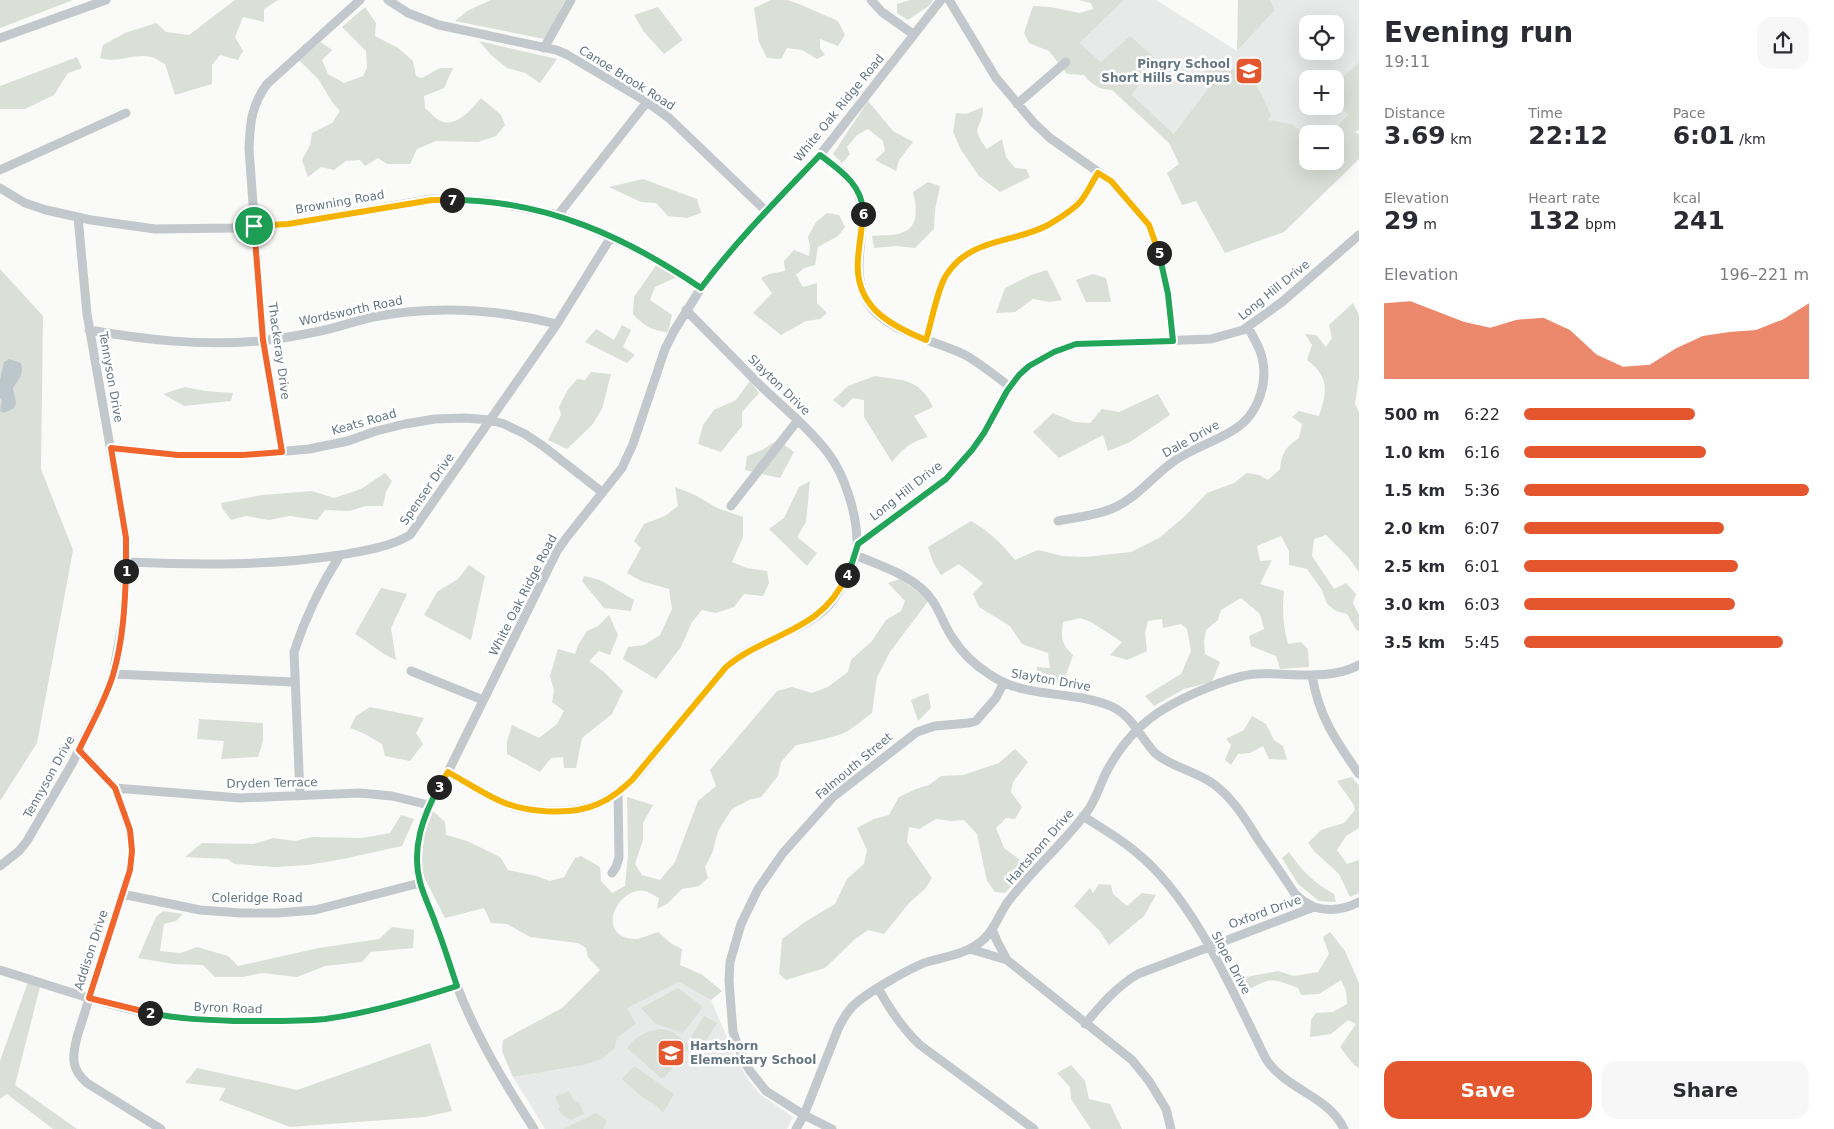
<!DOCTYPE html>
<html lang="en">
<head>
<meta charset="utf-8">
<style>
	body { margin:0; font-family:"DejaVu Sans",sans-serif; background:#f7f7f7; color:#2b2b33; height:100vh; display:flex; flex-direction:column; font-size:19px; white-space:nowrap }
	* { box-sizing:border-box; margin:0 }
	p { font-size:16px; color:#7c7c81 }
	.icon { flex:none; width:28px; height:28px; fill:none; stroke:currentColor; stroke-width:2; stroke-linecap:round; stroke-linejoin:round }
	.map { position:relative; flex:1; overflow:hidden }
	.panel { display:flex; flex-direction:column; background:#fff; width:475px }
	.panel>* { flex:none }
	.tools { position:absolute; left:1299px; top:15px; display:grid; gap:10px }
	.tools a { display:grid; place-items:center; width:45px; height:45px; border-radius:10px; background:#fff; box-shadow:0 5px 20px #0002; font-size:25px }
	.pin { position:absolute; display:grid; place-items:center; width:42px; height:42px; color:#fff; margin:-21px; border:2px solid #fff; border-radius:50%; box-shadow:0 1px 5px #0007 }
	.km { position:absolute; width:25px; height:25px; margin:-12px; border-radius:50%; background:#222; color:#fff; font-size:14px; line-height:25px; text-align:center }
	.round { display:grid; place-items:center; flex:none; width:52px; height:52px; border-radius:15px; background:#f7f7f7 }
	.headline { display:flex; align-items:center; justify-content:space-between; height:85px; padding:0 25px }
	h1 { font-size:28px; font-weight:700; line-height:38px }
	.metrics { display:grid; grid-template-columns:repeat(3,1fr); gap:8px; height:85px; padding:5px 25px }
	.metrics div { display:grid; align-content:center }
	.metrics b { font-size:25px; font-weight:700 }
	.metrics small { font-size:14px; font-weight:400 }
	.metrics p { font-size:14px }
	.chart { height:140px; padding:10px 25px }
	.chart p { display:flex; justify-content:space-between }
	.chart svg { width:100%; height:90px; margin-top:5px; fill:#e4572e; opacity:.7 }
	.action { display:flex; gap:10px; margin-top:auto; padding:10px 25px }
	.action a { flex:1; height:58px; border-radius:15px; background:#e4572e; color:#fff; font-size:20px; font-weight:700; line-height:58px; text-align:center }
	.action a+a { background:#f7f7f7; color:#2b2b33 }
	ul { padding:0 25px; list-style:none; font-size:16px }
	li { display:grid; grid-template-columns:80px 60px 1fr; align-items:center; height:38px }
	li i { height:12px; border-radius:6px; background:#e4572e }
	main { display:flex; flex:1; min-height:0 }
	.map>svg:first-child { display:block }
	.built { fill:#e8e9e9; fill-rule:evenodd }
	.green { fill:#dadfd7 }
	.water { fill:#bbc7cb }
	.lines { fill:none; stroke-linecap:round; stroke-linejoin:round }
	.minor { stroke:#c3c8cc; stroke-width:9 }
	.split-1-casing { stroke:#fff; stroke-width:10 }
	.split-2-casing { stroke:#fff; stroke-width:10 }
	.split-3-casing { stroke:#fff; stroke-width:10 }
	.split-4-casing { stroke:#fff; stroke-width:10 }
	.split-5-casing { stroke:#fff; stroke-width:10 }
	.split-6-casing { stroke:#fff; stroke-width:10 }
	.split-7-casing { stroke:#fff; stroke-width:10 }
	.split-8-casing { stroke:#fff; stroke-width:10 }
	.split-1 { stroke:#f0652b; stroke-width:6 }
	.split-2 { stroke:#f0652b; stroke-width:6 }
	.split-3 { stroke:#22a559; stroke-width:6 }
	.split-4 { stroke:#f5b400; stroke-width:6 }
	.split-5 { stroke:#22a559; stroke-width:6 }
	.split-6 { stroke:#f5b400; stroke-width:6 }
	.split-7 { stroke:#22a559; stroke-width:6 }
	.split-8 { stroke:#f5b400; stroke-width:6 }
	.labels { text-anchor:middle; stroke-width:5; stroke-linejoin:round; paint-order:stroke }
	.poi-label { font-size:12px; font-weight:bold; fill:#657683; stroke:#fff; text-anchor:end }
	.street-label { font-size:12px; fill:#657683; stroke:#fff }
</style>
</head>
<body>
<main>
<div class="map">
<svg width="1359" height="1129" viewBox="0 0 1359 1129">
	<rect width="100%" height="100%" fill="#fafaf8"/>
	<path class="built" d="M1124 0H1156L1237 51 1275 10 1270 0H1359V62L1335 84V79H1308V106H1335V100L1349 115 1330 134H1308L1307 136 1292 124 1265 120 1175 135 1132 95 1156 60 1101 62 1078 43ZM1308 24H1335V51H1308Z
		M679 982 711 1000 736 1058 749 1081 760 1094 793 1117 787 1129H545L513 1077 584 1065 602 1059 615 1048 617 1038 636 1024 626 1008Z"/>
	<path class="green" d="M0 0H73L0 28Z
		M235 0H278L264 9V22L243 17 235 37 243 51 238 60 220 55 212 65V84L175 95 165 64C161 62 156 58 151 57 134 53 118 64 100 58L103 45 125 33 156 23 166 32 189 35Z
		M491 0H565L552 27 544 39 455 21 467 11Z
		M771 0H787L799 4 838 21 845 35 838 46 820 39V48L825 55 817 59 802 50 787 48 781 59 767 58 759 42 754 8Z
		M910 0H933L930 5 908 20 897 13V4Z
		M1079 0H1124L1079 43 1101 62 1130 36 1156 59 1132 95 1174 134 1208 89 1202 80 1208 65C1251 70 1255 78 1271 116L1268 120 1292 124 1307 136 1308 161H1335V134H1330L1348 115 1335 100V84L1359 62V130L1355 132 1359 135V159L1284 232 1225 253 1196 201 1182 205 1167 173 1179 164 1169 143 1112 90C1100 90 1091 84 1084 75L1067 74 1049 51 1029 43 1024 33 1033 6 1050 7 1080 13 1093 9 1091 3Z
		M1238 0H1270L1275 10 1237 51Z
		M365 7 376 23 375 36 398 48 413 61 416 76 422 78 440 68H453L444 88 424 96 425 108C429 111 433 116 437 119 454 131 472 109 481 98L501 115 505 125 496 136 478 142 436 141 417 149 410 164H387L378 158 365 166 360 160 346 161 334 170 321 167 308 177 302 160 310 145 312 133 332 123 340 111 332 102 319 80 299 60 321 42 332 50 322 60 328 74 344 83 363 76 367 68 366 51 342 27Z
		M658 7 683 40 664 54 644 32 634 15Z
		M479 41 557 59 540 83 525 73 507 68 491 55Z
		M77 57 82 68 68 73 54 95 25 109H0V86Z
		M868 101 893 131 913 142 899 160 896 171 875 160 885 151 883 141 868 129 857 135 847 147 850 154 842 163 833 154Z
		M983 107C983 130 968 125 987 149L1002 139 1006 157 1015 168 1026 169 1030 177 1000 192 979 176 961 150 953 132 956 113 966 114Z
		M643 179 697 199 701 213 687 218 668 216 656 203 641 202 609 187Z
		M928 182 940 186 935 210 934 229 915 248 897 246 874 248 872 236C881 235 895 236 904 232 920 225 916 205 913 192Z
		M827 213 839 215 845 227 838 236 818 247 815 265 804 268 796 275 803 287 817 283V303L827 313 820 319 806 321 781 335 753 313 772 293 761 278 769 274 785 271 784 261 794 250 809 256 810 246 808 237 816 222Z
		M657 264 679 276 655 287 650 300 672 315 668 332C653 331 644 326 633 314L634 297Z
		M0 269 43 316 41 469 73 550 37 743 0 801Z
		M1047 270 1062 300 1050 302 1033 299 1015 312 996 313 1005 288 1031 275Z
		M1093 274 1106 278 1111 302H1086L1076 280Z
		M1353 303 1359 315V377L1355 404 1359 412V572L1348 557 1326 535 1314 539 1312 556 1334 589 1346 583 1356 594 1353 603 1359 615V630L1357 631 1347 614 1336 611 1327 604 1322 590 1307 569 1289 565V551L1281 536 1257 546 1260 561 1272 560 1260 584 1284 591C1282 610 1283 626 1288 644L1301 642 1308 649 1309 667 1280 669 1276 656 1251 646 1249 636 1264 629 1260 614 1241 598 1221 610 1218 620 1206 630 1204 641 1205 654 1220 662 1212 682 1184 689 1154 706 1145 696 1181 674 1191 651 1187 629 1181 624 1163 628 1162 619 1148 621 1145 633 1147 651 1127 660 1110 655 1122 642 1091 622 1080 618 1063 622C1061 638 1061 644 1073 655L1063 684 1035 683 1037 667 1050 668 1048 653 1022 644 1010 626 979 607 973 594 983 583 959 564 941 575 933 562 928 547 971 521C989 531 1002 544 1015 560L1038 550 1063 556 1085 557 1131 552 1159 538 1185 516 1207 493 1234 483 1247 473 1259 475 1268 480 1280 469C1282 452 1285 448 1299 438L1302 424 1292 417 1299 411 1319 416C1327 392 1330 377 1307 360L1312 345 1305 334 1316 335 1326 347 1332 338 1329 325Z
		M622 325 631 330 623 347 635 355 627 363 585 342 596 329 614 340Z
		M591 372 611 374 602 409 592 425 567 449 548 440 561 415 559 407 567 391 577 379 585 380Z
		M875 376C904 381 919 378 933 407L914 416 928 437C910 442 904 448 892 462L864 417V400L853 398 843 408 833 400 848 386Z
		M750 381 759 393 742 412V426L721 452 698 444 703 425 714 410 736 400Z
		M185 387 205 391 233 393 231 401 184 406 163 394Z
		M1158 394 1170 415 1130 442 1108 451 1103 435 1059 458 1033 432 1053 413 1074 422 1090 423 1102 409 1119 412Z
		M778 440 794 452 780 478 745 470 747 456 762 450Z
		M385 473 392 481 386 492 383 506H366L349 511 325 510 317 520 290 516 269 520 246 516 231 520 222 508 221 503 262 495 312 491 334 498 361 489Z
		M810 481 806 522 797 537 817 553 807 566 769 529 784 518 799 487Z
		M675 487 695 495 717 508 743 517V537L732 562 747 568 767 571 769 583 763 596 744 594 734 607 716 613 702 610 692 622 681 647 656 679 623 659 628 647 644 645 660 635 672 609 669 589 641 581 627 573 641 548 634 541 644 524 665 516 678 506Z
		M469 565 485 576 471 640 424 615 437 592 458 579Z
		M584 576 600 580 634 600 631 611 604 608 582 581Z
		M900 579 929 600 890 652 877 677 872 713C864 719 855 727 846 732 839 736 805 744 796 745L781 762 778 776 761 797 749 800 732 809 718 831 713 851 705 867 708 878 699 886 682 889 668 903 657 909 659 898C655 896 650 892 645 891 618 886 595 934 632 939 639 940 651 934 658 932L672 944 682 949 680 965 701 974 722 991 711 1000 679 982 627 1008 636 1024 617 1038 615 1048 602 1059 584 1065 513 1077 502 1051 503 1040 562 1008 600 970 588 957 586 948 578 943 530 937 507 924 491 923 484 908 445 918 421 871 424 835 433 811 445 822 446 835 467 841 500 857 508 870 536 876 550 881 564 877 575 858 581 856 600 867 601 881 612 893 625 886 628 855 627 797 653 805 643 823V840L635 864 642 875 660 880 675 862 698 801 716 786 710 770 777 691 792 687 812 693 828 687 848 672 851 660 872 641 886 620 901 611 905 601 888 583Z
		M381 588 407 594 391 628 396 660C381 654 369 642 355 634Z
		M609 615 618 635 610 655 599 651 589 661 604 672 623 691 612 714 582 738 576 768H564L563 757 551 758 540 772 507 754V742L512 725 539 738 557 724 564 711 552 702 554 691 550 676 558 649 575 654 578 645 587 631 598 626Z
		M928 693 931 708 918 721 911 700Z
		M370 707 424 718 416 733 423 744 410 761 385 756 382 744 363 733 350 728 356 716Z
		M1252 716 1266 724 1274 740 1283 746 1287 760 1269 759 1263 746 1250 753 1238 754 1231 765 1225 760 1231 745 1226 739 1244 730Z
		M199 719 263 723V741L258 757 221 759 224 741 197 739Z
		M1015 749 1028 762 1013 782 1011 792 1022 807 1015 819 1006 818 996 828 1004 848 1023 862 1022 874 1005 893 995 892 987 881 977 834 964 820 951 821 936 819 919 829 909 827 907 842 932 878 925 889 910 902 884 934 868 930 854 940 825 968 786 980 779 974 782 939 805 922 835 904 847 879 864 864 867 850 857 828 874 819 889 815 899 797 916 789 929 785 941 776 963 775 999 763Z
		M1352 777 1359 786V828L1346 836 1337 850 1347 864 1359 860V893L1350 897 1339 874 1314 851 1308 843 1321 830 1344 823 1355 810 1354 805 1337 781Z
		M401 815 414 819 402 846 343 859 308 865 275 867 235 864 227 859 185 857 202 843 254 844 273 838 295 841 312 837 362 838 390 833Z
		M1289 852C1302 871 1314 883 1334 894L1336 902 1319 901 1298 884 1282 858Z
		M1099 884 1111 885 1113 894 1127 906 1142 893 1156 895 1144 916 1109 945 1099 930 1074 906 1090 888 1093 893Z
		M163 911 183 914 176 921 164 924 160 951 181 953 197 947 228 956 238 966 319 948 379 939 392 927 414 930 413 948 371 952 362 962 325 966 297 977 262 973 243 977H215L203 965 173 964 138 958 156 917Z
		M1330 932 1345 951 1359 983V1068L1354 1065 1340 1047 1356 1024 1348 1020 1331 1034 1310 1037 1311 1020 1316 1013 1333 1012 1347 1004 1346 991 1341 980 1319 994 1301 995 1298 988C1270 977 1270 978 1244 992L1246 977 1278 971 1294 976 1318 972 1329 954 1323 937Z
		M28 982 40 987 15 1085 77 1129H53L7 1094 0 1099V1061Z
		M678 988 703 1007 683 1033 656 1024 641 1008Z
		M704 1016 717 1023 703 1045 691 1037Z
		M663 1029 673 1032 690 1046 665 1077 661 1078 627 1048C637 1036 646 1030 663 1029Z
		M430 1043 452 1111 425 1117 290 1127 219 1100 226 1088 185 1083 197 1068 297 1090Z
		M1071 1065 1085 1081 1089 1099 1110 1104 1122 1129H1091L1071 1099 1070 1087 1057 1073Z
		M634 1066 674 1094 663 1113 657 1106 642 1097 622 1079Z
		M569 1091 574 1101 579 1102 584 1114 571 1120 561 1114 558 1108 560 1107 555 1097Z
		M596 1113 607 1121 603 1129H563Z"/>
	<path class="water" d="M9 359 21 363C24 375 19 379 13 388L16 403 14 408 4 413 0 411 2 400 0 398V380L4 362Z"/>
	<g class="lines">
		<path class="minor" d="M388 0 408 13 439 25 556 50 566 54 647 102 669 118 766 211
			M871 0 882 12 913 34
			M949 0 996 78 1034 123 1050 138 1111 181 1149 225 1162 263 1168 294 1173 341
			M0 38 106 0
			M544 48 571 0
			M1017 104 1066 62
			M820 155C831 163 844 171 852 182 878 220 844 262 868 303 885 332 938 341 967 356 982 365 996 376 1010 387
			M0 170 126 113
			M0 188 25 203 46 210 91 220 155 229 233 228 288 224 432 199 487 201 558 215 586 226 649 255 701 288
			M558 215 647 102
			M89 330C147 340 200 346 259 341 277 339 297 336 315 332 335 329 354 321 373 317 435 305 497 309 557 324
			M926 340C931 324 938 286 947 274 970 238 1015 244 1048 225 1058 220 1072 211 1079 202 1087 194 1092 182 1098 173
			M111 448 178 455H243L309 449 348 441 376 431 405 424 435 419 465 418 490 420 504 424 525 434 543 446 602 492
			M282 451 263 340 249 149C250 123 251 106 267 84L360 0
			M731 506 798 420
			M1058 521C1076 517 1094 516 1111 509 1137 499 1154 474 1177 459 1196 447 1217 441 1235 429 1260 413 1270 378 1260 351 1257 343 1252 335 1248 327
			M858 544 946 479 972 450 984 433 1007 391 1019 375 1029 366 1054 352 1076 344 1211 339 1243 330 1282 302 1359 235
			M855 555C881 566 915 576 932 600 941 613 945 628 954 640 963 654 975 665 989 674 1024 699 1069 690 1108 705 1131 713 1140 737 1155 753 1169 766 1198 772 1215 785 1235 801 1246 820 1259 841 1271 858 1283 876 1295 894L1303 901 1314 907
			M126 562C197 565 270 566 340 555
			M411 671 483 700
			M113 674 294 682
			M1312 675C1318 715 1336 741 1359 774
			M79 750 115 788 130 831 132 851 130 870 77 1037C72 1058 71 1069 87 1083L161 1129
			M448 772C470 784 494 802 519 808 530 811 542 811 553 811 590 811 605 803 633 780L726 667C731 663 736 658 741 655 770 637 807 630 830 604 841 591 858 560 857 542 857 515 845 475 828 453 809 428 784 408 761 386 736 361 711 335 686 310
			M115 788 240 798 360 793 392 796 429 805
			M300 795 294 652C305 618 321 585 340 555 364 551 390 547 410 535L557 324 611 237
			M1083 816C1101 828 1121 839 1137 853 1195 900 1233 993 1266 1059 1286 1090 1329 1096 1344 1129
			M0 866 19 851 27 841 73 762 107 691 113 674 124 614 126 538 87 314 78 217
			M612 873 616 867 619 858 618 792
			M122 894 200 910 241 913H277L315 910 420 883
			M992 929 997 941 1007 960 1132 1060 1149 1081 1166 1109 1171 1129
			M970 949 1007 960
			M0 970C52 986 104 1005 157 1015 186 1020 215 1020 244 1021 271 1021 298 1022 324 1019 370 1014 414 1000 457 986
			M878 988C890 1010 902 1028 920 1045L1034 1129
			M1085 1024C1101 1005 1116 987 1138 974L1314 907C1330 912 1344 910 1359 902
			M534 1129C505 1084 476 1036 457 986 449 965 444 945 436 925 428 902 416 881 417 856 418 824 433 799 448 772L557 551 567 537 622 468 633 444 665 349 674 331 701 288 723 260 766 211 820 155 941 0
			M796 1129 804 1115 838 1029C842 1021 846 1013 852 1007 864 994 913 966 930 961 949 956 970 953 985 938 995 928 999 915 1007 903 1031 871 1062 845 1086 813 1097 799 1100 783 1108 769 1121 745 1141 723 1164 709 1185 696 1231 676 1255 674 1289 672 1328 682 1359 665
			M832 1129 804 1115 766 1091 750 1071 742 1057 733 1032 729 981 730 962 741 924 758 889 783 853 833 797 917 732 935 726 969 723 976 721 996 698 1003 684"/>
	</g>
	<g class="lines">
		<defs>
			<path id="split-1" d="M126 571V538L111 448 178 455H243L282 452 263 340 254 226"/>
			<path id="split-2" d="M126 571C125 606 123 641 113 675 105 701 91 725 79 750L115 788 130 830 132 851 130 870 89 998 150 1013"/>
			<path id="split-3" d="M150 1013C178 1019 206 1020 234 1021 264 1021 295 1022 325 1019 370 1013 414 1000 457 986 450 966 444 945 436 925 431 910 424 897 420 882 411 848 423 816 439 787"/>
			<path id="split-4" d="M439 787 448 772C464 781 481 792 498 800 525 813 571 816 598 804 612 798 622 789 632 780L726 667C770 631 821 633 847 575"/>
			<path id="split-5" d="M847 575 852 563 858 544 946 479 972 450 984 433 1007 391 1019 375 1029 366 1054 352 1076 344 1173 341 1168 294 1159 253"/>
			<path id="split-6" d="M863 214C862 229 859 244 858 259 854 306 889 325 926 340 931 324 938 286 947 274 970 238 1015 243 1048 225 1058 219 1072 211 1080 202 1087 194 1092 182 1098 173L1111 181 1149 225 1159 253"/>
			<path id="split-7" d="M452 200C545 200 626 237 701 288 737 240 779 198 820 155 840 170 864 186 863 214"/>
			<path id="split-8" d="M254 226 288 224 432 200H452"/>
		</defs>
		<use href="#split-1" class="split-1-casing"/>
		<use href="#split-2" class="split-2-casing"/>
		<use href="#split-3" class="split-3-casing"/>
		<use href="#split-4" class="split-4-casing"/>
		<use href="#split-5" class="split-5-casing"/>
		<use href="#split-6" class="split-6-casing"/>
		<use href="#split-7" class="split-7-casing"/>
		<use href="#split-8" class="split-8-casing"/>
		<use href="#split-1" class="split-1"/>
		<use href="#split-2" class="split-2"/>
		<use href="#split-3" class="split-3"/>
		<use href="#split-4" class="split-4"/>
		<use href="#split-5" class="split-5"/>
		<use href="#split-6" class="split-6"/>
		<use href="#split-7" class="split-7"/>
		<use href="#split-8" class="split-8"/>
	</g>
	<defs>
		<symbol id="school-square" viewBox="-11 -11 22 22"><rect x="-9" y="-9" width="18" height="18" rx="4" fill="#e4572e" stroke="#fff"/><path d="M0-5L7-2L0 1L-7-2ZM-4 1L0 2.5L4 1V4Q0 6-4 4Z" fill="#fff"/></symbol>
	</defs>
	<g fill-rule="evenodd">
		<use href="#school-square" x="1233" y="55" width="32" height="32"/>
		<use href="#school-square" x="655" y="1037" width="32" height="32"/>
	</g>
	<g class="labels">
		<g class="poi-label">
			<text x="1230" y="68">Pingry School<tspan x="1230" dy="14">Short Hills Campus</tspan></text>
			<text x="690" y="1050" text-anchor="start">Hartshorn<tspan x="690" dy="14">Elementary School</tspan></text>
		</g>
		<g class="street-label">
			<text transform="translate(627 78) rotate(32)" y="4">Canoe Brook Road</text>
			<text transform="translate(839 108) rotate(-51)" y="4">White Oak Ridge Road</text>
			<text transform="translate(340 202) rotate(-10)" y="4">Browning Road</text>
			<text transform="translate(1274 290) rotate(-39)" y="4">Long Hill Drive</text>
			<text transform="translate(351 311) rotate(-12)" y="4">Wordsworth Road</text>
			<text transform="translate(279 351) rotate(82)" y="4">Thackeray Drive</text>
			<text transform="translate(111 377) rotate(80)" y="4">Tennyson Drive</text>
			<text transform="translate(779 385) rotate(44)" y="4">Slayton Drive</text>
			<text transform="translate(364 422) rotate(-16)" y="4">Keats Road</text>
			<text transform="translate(1191 439) rotate(-29)" y="4">Dale Drive</text>
			<text transform="translate(427 489) rotate(-55)" y="4">Spenser Drive</text>
			<text transform="translate(906 491) rotate(-38)" y="4">Long Hill Drive</text>
			<text transform="translate(523 595) rotate(-63)" y="4">White Oak Ridge Road</text>
			<text transform="translate(1051 680) rotate(10)" y="4">Slayton Drive</text>
			<text transform="translate(854 766) rotate(-40)" y="4">Falmouth Street</text>
			<text transform="translate(49 777) rotate(-61)" y="4">Tennyson Drive</text>
			<text transform="translate(272 783) rotate(-1)" y="4">Dryden Terrace</text>
			<text transform="translate(1040 847) rotate(-49)" y="4">Hartshorn Drive</text>
			<text x="257" y="902">Coleridge Road</text>
			<text transform="translate(1265 912) rotate(-20)" y="4">Oxford Drive</text>
			<text transform="translate(91 950) rotate(-72)" y="4">Addison Drive</text>
			<text transform="translate(1231 963) rotate(62)" y="4">Slope Drive</text>
			<text transform="translate(228 1008) rotate(2)" y="4">Byron Road</text>
		</g>
	</g>
</svg>
<div class="tools">
<a><svg class="icon" aria-label="locate" viewBox="0 0 24 24"><circle cx="12" cy="12" r="6"/><path d="M12 2v4M12 18v4M2 12h4M18 12h4"/></svg></a>
<a>+</a>
<a>−</a>
</div>
<div class="pin" style="left:254px;top:226px;background:#1e9e55"><svg class="icon" aria-label="arrive" viewBox="0 0 24 24"><path d="M6 21V4h12l-3 4 3 4H6"/></svg></div>
<b class="km" style="left:126px;top:571px">1</b>
<b class="km" style="left:150px;top:1013px">2</b>
<b class="km" style="left:439px;top:787px">3</b>
<b class="km" style="left:847px;top:575px">4</b>
<b class="km" style="left:1159px;top:253px">5</b>
<b class="km" style="left:863px;top:214px">6</b>
<b class="km" style="left:452px;top:200px">7</b>
</div>
<section class="panel">
<div class="headline"><div><h1>Evening run</h1><p>19:11</p></div><a class="round"><svg class="icon" aria-label="share" viewBox="0 0 24 24"><path d="M12 15V3M7 8l5-5 5 5M5 13v7h14v-7"/></svg></a></div>
<div class="metrics">
<div><p>Distance</p><b>3.69<small> km</small></b></div>
<div><p>Time</p><b>22:12</b></div>
<div><p>Pace</p><b>6:01<small> /km</small></b></div>
</div>
<div class="metrics">
<div><p>Elevation</p><b>29<small> m</small></b></div>
<div><p>Heart rate</p><b>132<small> bpm</small></b></div>
<div><p>kcal</p><b>241</b></div>
</div>
<div class="chart"><p><span>Elevation</span>196–221 m</p>
<svg viewBox="0 0 160 44" preserveAspectRatio="none"><path d="M0 44V7L10 6L20 11L30 16L40 19L50 15L60 14L70 20L80 32L90 38L100 37L110 29L120 23L130 21L140 20L150 15L160 7V44z"/></svg>
</div>
<ul>
<li><b>500 m</b>6:22<i style="width:60%"></i></li>
<li><b>1.0 km</b>6:16<i style="width:64%"></i></li>
<li><b>1.5 km</b>5:36<i style="width:100%"></i></li>
<li><b>2.0 km</b>6:07<i style="width:70%"></i></li>
<li><b>2.5 km</b>6:01<i style="width:75%"></i></li>
<li><b>3.0 km</b>6:03<i style="width:74%"></i></li>
<li><b>3.5 km</b>5:45<i style="width:91%"></i></li>
</ul>
<div class="action"><a>Save</a><a>Share</a></div>
</section>
</main>
</body>
</html>
